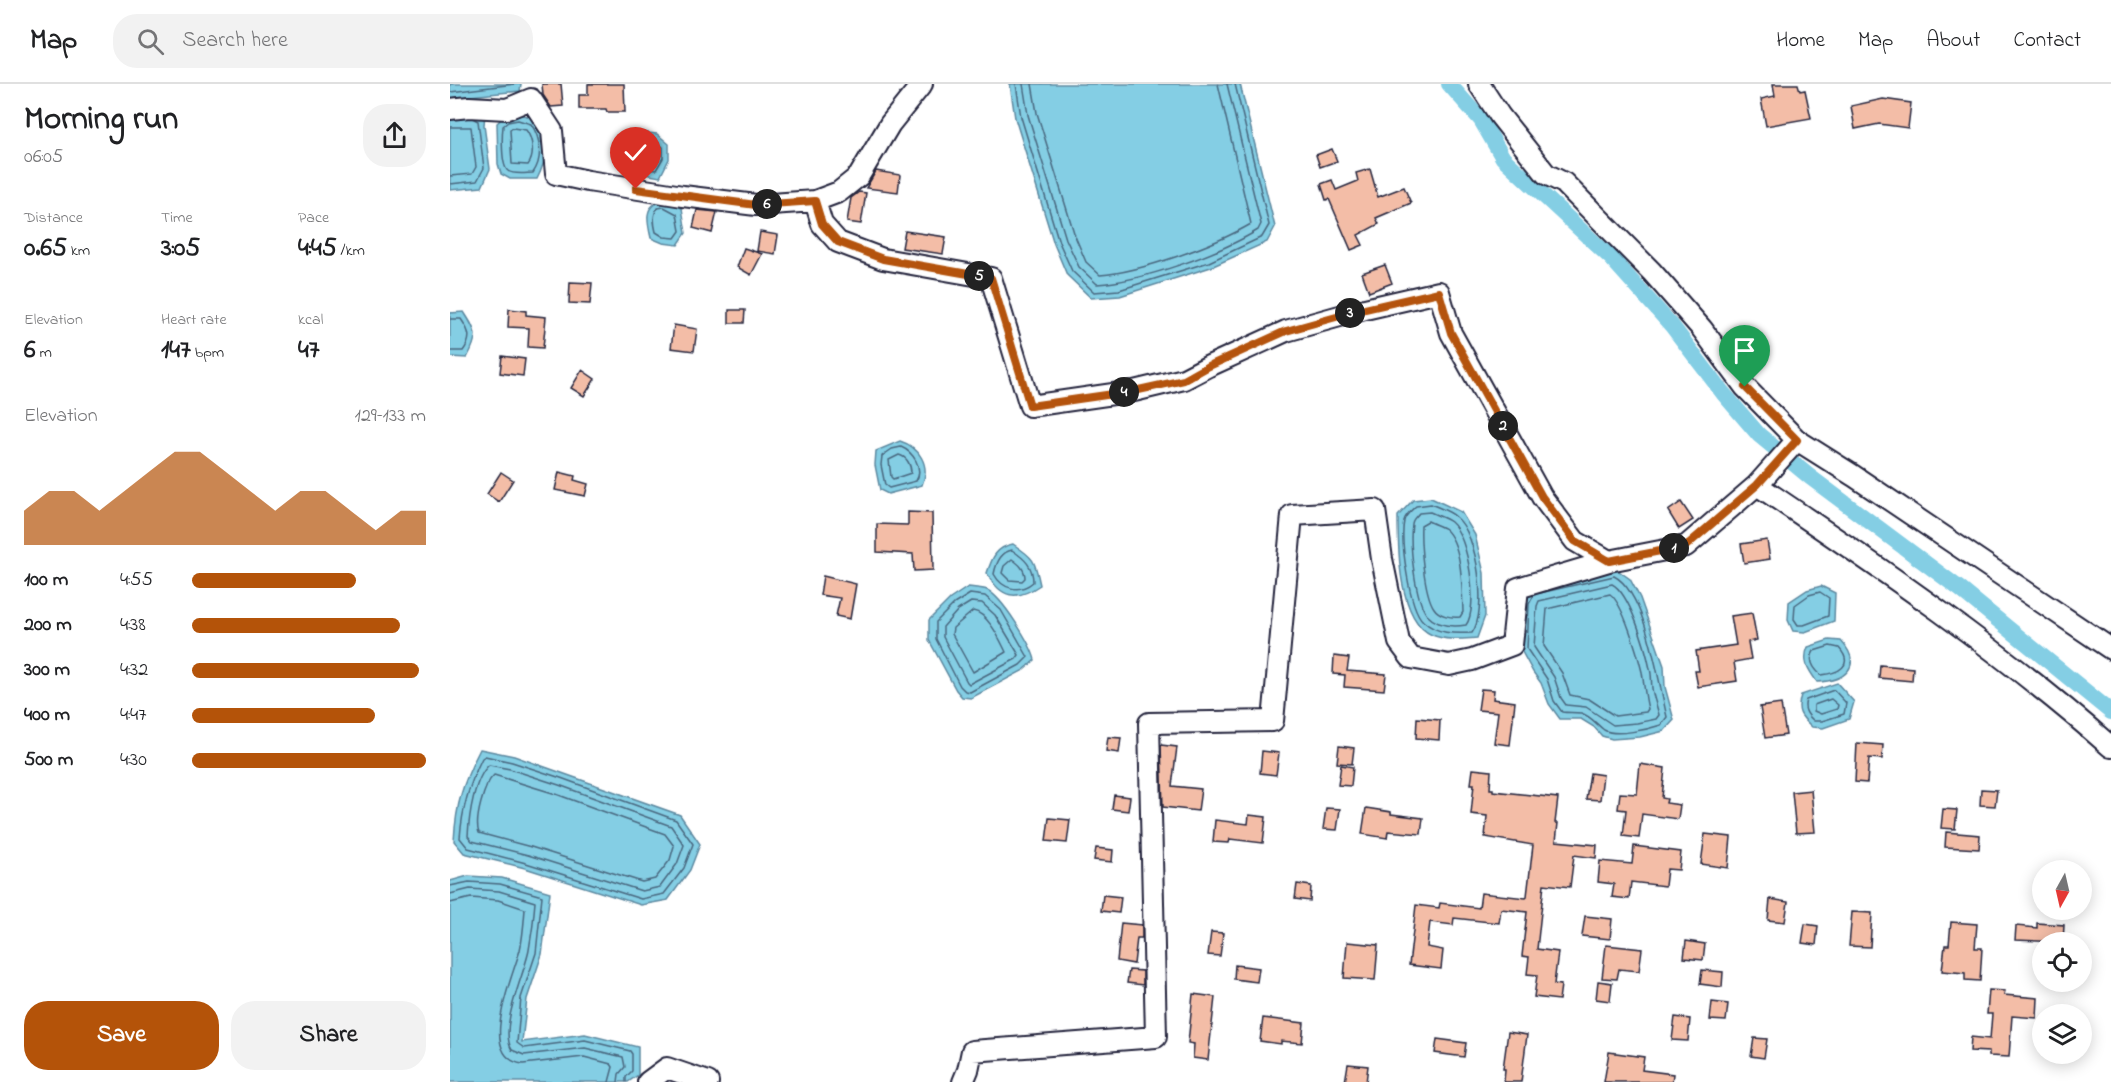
<!DOCTYPE html>
<html lang="en">
<head>
<meta charset="utf-8">
<style>
	body { margin:0; font-family:"Indie Flower",sans-serif; background:#f2f2f2; color:#202124; height:100vh; display:flex; flex-direction:column; font-size:22px; white-space:nowrap }
	* { box-sizing:border-box; margin:0 }
	p { font-size:20px; color:#757577 }
	.icon { flex:none; width:33px; height:33px; fill:none; stroke:currentColor; stroke-width:2; stroke-linecap:round; stroke-linejoin:round }
	.map { position:relative; flex:1; overflow:hidden }
	.drawer { display:flex; flex-direction:column; background:#fff; width:450px }
	.drawer>* { flex:none }
	.needle { width:39px; rotate:188deg }
	.controls { position:absolute; left:1582px; top:776px; display:grid; gap:12px }
	.controls a { display:grid; place-items:center; width:60px; height:60px; border-radius:50%; background:#fff; box-shadow:0 3px 15px #0003; font-size:30px }
	.pin { position:absolute; display:grid; place-items:center; width:51px; height:51px; color:#fff; margin:-62px -26px; border-radius:50% 50% 50% 0; rotate:-45deg; box-shadow:0 0 6px #0007 }
	.pin .icon { rotate:45deg }
	.km { position:absolute; width:30px; height:30px; margin:-15px; border-radius:50%; background:#222; color:#fff; font-size:16px; line-height:30px; text-align:center }
	.round { display:grid; place-items:center; flex:none; width:63px; height:63px; border-radius:24px; background:#f2f2f2 }
	.overview { display:flex; align-items:center; justify-content:space-between; height:102px; padding:0 24px }
	h1 { font-size:33px; font-weight:700; line-height:45px }
	.figures { display:grid; grid-template-columns:repeat(3,1fr); gap:9px; height:102px; padding:6px 24px }
	.figures div { display:grid; align-content:center }
	.figures b { font-size:26px; font-weight:700 }
	.figures small { font-size:16px; font-weight:400 }
	.figures p { font-size:16px }
	.chart { height:168px; padding:12px 24px }
	.chart p { display:flex; justify-content:space-between }
	.chart svg { width:100%; height:108px; margin-top:6px; fill:#b45309; opacity:.7 }
	.cta { display:flex; gap:12px; margin-top:auto; padding:12px 24px }
	.cta a { flex:1; height:69px; border-radius:24px; background:#b45309; color:#fff; font-size:24px; font-weight:700; line-height:69px; text-align:center }
	.cta a+a { background:#f2f2f2; color:#202124 }
	ul { padding:0 24px; list-style:none; font-size:20px }
	li { display:grid; grid-template-columns:96px 72px 1fr; align-items:center; height:45px }
	li i { height:15px; border-radius:8px; background:#b45309 }
	header { display:flex; align-items:center; gap:36px; box-sizing:border-box; height:84px; padding:0 30px; background:#fff; border-bottom:2px solid #e0e0e0 }
	header strong { font-size:28px }
	nav { display:flex; gap:33px; margin-inline-start:auto; font-size:21px }
	.search { width:420px; height:54px; background:#f2f2f2; display:flex; align-items:center; gap:15px; box-sizing:border-box; padding:0 21px; border-radius:24px; color:#757577; font-size:22px }
	main { display:flex; flex:1; min-height:0 }
	.map>svg:first-child { display:block }
	.water { fill:#84cee4; stroke:#5d89a0; stroke-width:1.5 }
	.lines { fill:none; stroke-linecap:round; stroke-linejoin:round }
	.shore { stroke:#49677f; stroke-width:1.5 }
	.canal { stroke:#84cee4; stroke-width:16 }
	.building { fill:#f3bda7; stroke:#22223b; stroke-width:1.5 }
	.minor-casing { stroke:#22223b; stroke-width:24 }
	.minor { stroke:#fff; stroke-width:20 }
	.route-casing { stroke:#fff; stroke-width:12 }
	.route { stroke:#b45309; stroke-width:8 }
</style>
</head>
<body>
<header>
<strong>Map</strong>
<div class="search"><svg class="icon" aria-label="search" viewBox="0 0 24 24"><circle cx="10" cy="10" r="6"/><path d="M15 15l6 6"/></svg>Search here</div>
<nav><a>Home</a><a>Map</a><a>About</a><a>Contact</a></nav>
</header>
<main>
<section class="drawer">
<div class="overview"><div><h1>Morning run</h1><p>06:05</p></div><a class="round"><svg class="icon" aria-label="share" viewBox="0 0 24 24"><path d="M12 15V3M7 8l5-5 5 5M5 13v7h14v-7"/></svg></a></div>
<div class="figures">
<div><p>Distance</p><b>0.65<small> km</small></b></div>
<div><p>Time</p><b>3:05</b></div>
<div><p>Pace</p><b>4:45<small> /km</small></b></div>
</div>
<div class="figures">
<div><p>Elevation</p><b>6<small> m</small></b></div>
<div><p>Heart rate</p><b>147<small> bpm</small></b></div>
<div><p>kcal</p><b>47</b></div>
</div>
<div class="chart"><p><span>Elevation</span>129–133 m</p>
<svg viewBox="0 0 160 44" preserveAspectRatio="none"><path d="M0 44V30L10 22L20 22L30 30L40 22L50 14L60 6L70 6L80 14L90 22L100 30L110 22L120 22L130 30L140 38L150 30L160 30V44z"/></svg>
</div>
<ul>
<li><b>100 m</b>4:55<i style="width:70%"></i></li>
<li><b>200 m</b>4:38<i style="width:89%"></i></li>
<li><b>300 m</b>4:32<i style="width:97%"></i></li>
<li><b>400 m</b>4:47<i style="width:78%"></i></li>
<li><b>500 m</b>4:30<i style="width:100%"></i></li>
</ul>
<div class="cta"><a>Save</a><a>Share</a></div>
</section>
<div class="map">
<svg width="1661" height="998" viewBox="0 0 1661 998">
	<rect width="100%" height="100%" fill="#fff"/>
	<filter id="ink" filterUnits="userSpaceOnUse"><feTurbulence type="fractalNoise" baseFrequency=".0167" numOctaves="2"/><feDisplacementMap in="SourceGraphic" scale="12" xChannelSelector="R" yChannelSelector="G"/><feConvolveMatrix kernelMatrix="1 2 1 2 8 2 1 2 1" color-interpolation-filters="sRGB"/></filter>
	<g filter="url(#ink)">
		<path class="water" d="M0 0H71L70 7 0 14Z
			M560 0H790L825 143 817 158 761 183 670 212 641 214 617 191 604 160 565 34Z
			M0 29H35L34 41 40 85 32 103 0 106Z
			M68 30 86 34C98 56 98 74 87 95H60L51 90 48 80 47 39 55 32Z
			M188 48 207 50 219 60V75L210 93 184 88 179 81 178 56Z
			M214 117 232 124 236 149 228 161 213 159 201 154C197 137 193 120 214 117Z
			M14 228C27 248 29 252 17 274L0 273V229Z
			M450 357C469 363 481 381 472 401L438 410 430 406 425 381 426 367Z
			M981 414 1011 428 1025 451 1034 489 1035 532 1027 554C1011 555 997 557 982 551 948 536 948 464 948 432L963 416Z
			M563 460C584 474 585 476 590 501 567 517 551 515 537 489 542 474 546 463 563 460Z
			M1166 485 1180 495 1190 514 1214 582 1215 603 1224 636 1214 647 1190 653 1162 655 1152 652 1144 643 1131 635H1110L1099 620 1091 599 1083 588 1071 566 1073 518 1080 505Z
			M1371 502 1385 509 1384 537 1355 548 1343 547 1338 536 1339 518 1357 506Z
			M518 503C524 504 532 504 537 506 552 513 581 560 585 576L574 586 521 614 512 613 506 606 479 556V536L500 515Z
			M1379 556 1391 557C1414 582 1395 597 1367 598 1358 585 1352 577 1358 563Z
			M1387 599 1404 618 1399 635 1373 644 1362 643C1350 632 1346 627 1351 611Z
			M30 665 64 672 230 731 250 760 240 786 218 816 191 821 75 784 14 769 4 757C6 720 13 698 30 665Z
			M18 792 52 794 100 808 92 870 77 915 72 958 135 950 188 963V991L178 998H0V797Z"/>
		<g class="lines">
			<path class="shore" d="M566 0 571 33 609 158 622 187 644 208 669 206 759 178 812 153 819 141 785 0
				M573 0 578 31 616 155 629 183 647 200C692 197 769 170 808 146L811 140 777 0
				M582 0 587 29 625 152 636 178 650 191C691 188 765 161 801 140L768 0
				M0 8 65 0
				M68 36 81 40C91 54 93 75 83 89 76 89 63 91 58 87 51 82 52 51 53 42L58 38Z
				M0 43H21L26 83 22 90 0 92
				M63 44 76 46C83 55 85 72 78 81L62 80 60 46Z
				M191 54 204 56 213 63V74L206 86 189 84 185 78 184 60Z
				M0 100 27 97 34 84 28 37 22 34
				M214 123 227 130 230 147 225 154 214 153 206 148C204 140 202 130 208 124Z
				M0 235H11C20 248 22 255 13 267H0
				M451 363C463 368 474 384 466 397L439 404 435 401 431 381 432 372 442 365Z
				M449 371C457 373 461 381 461 389L443 395 441 393 439 376Z
				M981 420C989 424 1000 427 1006 433 1028 450 1038 527 1022 549 1004 550 987 550 973 537 959 524 950 456 954 437 955 431 962 426 966 422Z
				M980 428C986 431 996 434 1001 438 1019 453 1029 524 1016 541 1003 543 987 542 977 531 965 516 959 459 962 440 962 435 966 433 969 429Z
				M978 437C983 440 991 442 995 445 1013 461 1012 506 1013 528L1010 533C1002 534 989 532 984 524 974 510 970 459 971 441Z
				M562 466C575 475 583 482 583 498 569 510 552 505 544 490 546 480 551 468 562 466Z
				M562 475C569 480 575 485 575 494L572 497 559 496 552 489 554 482Z
				M1162 500C1180 509 1196 565 1200 585 1202 591 1201 597 1202 604 1203 613 1207 622 1209 631L1206 635 1187 639 1163 641 1136 623 1116 621 1111 614 1104 593 1084 563 1087 522 1089 517Z
				M1370 508 1379 514 1378 532 1354 541H1348L1344 535 1345 521 1359 511Z
				M520 510 535 512 551 526 578 573 570 581 520 608 515 607 510 602 486 555V538L504 520Z
				M1160 510C1173 519 1188 571 1192 588 1194 600 1195 613 1198 625L1196 628 1165 632 1139 615 1120 611 1112 589 1094 562 1097 525Z
				M1084 511 1079 520 1077 565 1097 595 1104 617 1112 628C1118 629 1124 628 1131 629 1141 632 1146 640 1154 646 1166 653 1199 645 1211 641L1217 633C1209 600 1196 508 1164 492L1090 509
				M521 518 532 519 545 531 569 571 566 575 519 600 517 598 493 553V543L508 526Z
				M523 527C538 529 550 556 556 568L523 588 502 550 503 544Z
				M1380 562 1389 564C1405 582 1388 589 1371 591 1364 585 1358 576 1364 567Z
				M1384 606 1396 619 1394 630 1372 637H1364C1357 631 1353 625 1356 616Z
				M1381 615 1388 621 1387 625 1371 630 1364 627V621Z
				M35 672 62 678 111 694 226 736 243 760 234 784 214 810 191 815 76 779 18 764 10 754C12 725 19 700 32 674Z
				M39 681 60 685 109 701 221 742 234 761 227 780 210 803 192 807 78 771 22 757 18 752C19 732 24 694 39 681Z
				M44 691 106 710 215 750 224 762 220 776 205 795 192 798 81 763 29 749C24 737 34 700 44 691Z
				M0 802 19 798 50 800 92 812 86 869 71 914 67 959 74 964 135 956 180 967 182 970V987L176 993V998
				M0 810 20 805 49 807 85 818C84 834 82 850 79 866 75 889 48 944 62 966L74 971 135 964 173 973 175 983 169 990 168 998
				M0 819 21 814 48 816 75 825C74 838 73 853 70 866 63 892 26 974 73 980L134 973 161 980 163 983 159 998"/>
			<path class="canal" d="M999 0 1031 36 1053 74 1161 174 1222 242 1273 309 1309 351 1360 393 1510 505 1661 628"/>
		</g>
		<path class="building" d="M92 0H111L113 22 101 23 93 11Z
			M138 0H174L175 28H157L156 25H129V11H138Z
			M1323 0H1348L1350 7 1355 6 1361 34 1316 42 1311 15 1325 12Z
			M1433 15 1461 19 1458 44 1429 40 1405 45 1401 22Z
			M882 65 887 77 870 83 866 71Z
			M920 85 928 113 954 103 961 119 926 134 929 140 908 151 913 161 901 166 879 115 876 116 871 100 882 96 886 106 908 97 906 89Z
			M426 87 450 91 448 108 416 104Z
			M409 108 416 109 411 140 397 138 401 114Z
			M247 126 267 128 262 149 243 144Z
			M455 147 496 153 493 170 452 164Z
			M310 148 328 151 325 170 307 167Z
			M294 164 312 170 301 191 287 183Z
			M935 181 942 199 919 208 912 189Z
			M120 198 142 199 140 220 119 219Z
			M59 225 76 227V231L96 233 93 264 78 263 79 244 58 243Z
			M279 226H295L294 239H279Z
			M224 241 247 245 244 267 221 264Z
			M52 272 75 275 73 292 50 289Z
			M132 286 145 295 134 312 121 304Z
			M51 388 63 396 49 418 37 410Z
			M109 388 125 392 124 396 138 400 135 412 105 406Z
			M1231 418 1243 436 1229 445 1218 427Z
			M458 428 482 429 483 486 464 487 463 470 427 468V440L458 441Z
			M1317 456 1320 475 1294 479 1291 460Z
			M373 492 406 500 400 535 386 532 390 514 370 511Z
			M1302 529 1307 556 1298 558 1301 575 1284 578 1287 597 1248 603 1245 587H1249L1246 567 1286 561 1281 532Z
			M884 572 899 574 897 587 936 590 934 606 894 603 895 591 883 590Z
			M1430 581 1463 584 1462 597 1429 594Z
			M1031 605 1044 606 1043 615 1065 618 1060 661 1044 659 1048 628 1028 626Z
			M1331 620 1336 651 1315 654 1310 623Z
			M967 634 990 636 989 656 966 654Z
			M658 653 671 654 669 669 656 667Z
			M1407 659 1433 661 1432 675 1419 674 1417 699 1405 698Z
			M711 661 727 663 722 702 751 705 748 727 713 723Z
			M889 662 904 664 902 680 887 679Z
			M812 667 829 669 826 691 810 689Z
			M1190 680 1215 684 1212 714 1217 715 1216 719 1230 721 1228 735 1192 730 1189 754 1173 752 1176 726 1168 725 1170 709 1187 710Z
			M891 681 903 683 901 702 888 701Z
			M1023 685 1041 687 1040 705H1043V707L1108 714 1105 739H1108L1106 757 1147 761 1146 774 1124 771 1120 803 1094 800 1087 865 1108 868 1104 900 1111 901 1109 916 1084 913 1087 891 1077 890 1079 873 1072 872 1077 828 1051 825 1049 839 1004 834 1003 841 980 838 977 863 993 866 991 885 959 881 966 821 989 824 990 819 1029 824 1031 809 1076 814 1077 812 1083 761 1035 753 1037 732 1021 730 1024 700H1021Z
			M1140 689 1153 691 1150 716 1136 715Z
			M1531 705 1547 706 1545 722 1530 721Z
			M1361 706 1365 748 1346 749 1342 708Z
			M664 711 680 713 678 727 662 725Z
			M876 724 890 725 887 746 873 745Z
			M916 724 941 728V730L973 734 971 750 938 747 937 754 912 750Z
			M1493 725 1507 726 1505 745 1491 744Z
			M799 731 816 733 813 759 780 755 779 759 763 758 765 736 798 740Z
			M599 734 620 736 617 759 596 757Z
			M1496 748 1530 751 1529 765 1495 763Z
			M1255 750 1281 753 1278 784 1251 780Z
			M1184 762 1231 768 1229 786 1217 785 1215 802 1181 798 1179 815 1162 813 1164 800 1148 798 1150 777 1182 780Z
			M646 764 663 766 662 778 644 776Z
			M847 800 861 802 860 817 845 815Z
			M653 811 671 813 669 829 651 827Z
			M1320 815 1338 818 1335 838 1318 836Z
			M1402 828 1422 829 1420 863 1399 862Z
			M1135 832 1162 835 1160 855 1132 852Z
			M1501 838 1527 840 1525 864H1532L1530 897 1515 896V889L1492 887 1495 861H1499Z
			M671 839 692 841V854H687L684 880 667 877Z
			M1587 839 1614 841 1613 858 1565 856 1566 842 1587 844Z
			M1355 840 1368 842 1366 861 1352 859Z
			M761 848 773 849 770 872 758 871Z
			M1236 857 1255 860 1253 876 1234 874Z
			M897 858 928 861 925 896 894 894Z
			M1156 861 1192 865 1189 887 1169 885 1167 895 1152 894Z
			M785 881 809 884 807 898 784 895Z
			M679 886 693 887V901L677 899Z
			M1252 886 1273 888 1272 903 1250 900Z
			M1148 897 1162 899 1160 917 1146 915Z
			M1539 906 1555 907 1554 911 1588 914 1587 934 1562 932 1559 973 1539 972V968L1520 967 1521 953 1540 955 1542 930H1537Z
			M743 910 765 913 758 976 743 974 744 960 738 959Z
			M1262 918 1278 920 1276 937 1260 936Z
			M1225 933 1240 935 1238 957 1222 956Z
			M813 934 854 939 852 959 831 957V960L810 957Z
			M1058 948 1077 951 1071 998H1054L1055 985H1053Z
			M1304 954 1317 955 1314 974 1301 972Z
			M987 955 1016 959 1014 973 985 969Z
			M1159 968 1194 973 1192 986 1223 990 1222 998H1154Z
			M898 980 918 982 916 998H895Z"/>
		<g class="lines">
			<defs>
				<path id="minor" d="M1029 0 1050 32 1096 90 1114 99 1202 188 1252 245 1295 303 1347 356 1404 392 1661 565
					M0 25 19 23 57 25 81 15 102 47 106 90 138 97 233 112 306 121 365 117 372 140 388 158 433 175 541 194 580 322 684 307 734 295 759 282 836 247 915 225 989 208 1001 249 1092 413 1125 457 1159 477 1236 462 1307 401 1347 356
					M365 117 389 108 409 92 440 40 472 0
					M1307 401C1429 483 1551 566 1661 663
					M198 998 217 984 258 998
					M513 998 518 986 522 967 706 953 699 639 823 637 842 431 925 426 932 475 949 558 961 574 999 581 1022 576 1062 561 1068 504 1159 477"/>
			</defs>
			<use href="#minor" class="minor-casing"/>
			<use href="#minor" class="minor"/>
		</g>
	</g>
	<g class="lines" filter="url(#ink)">
		<defs>
			<path id="route" d="M186 105 306 121 365 117 372 140 388 158 433 175 541 194 580 322 684 307 734 296 759 282 836 247 915 225 989 208 1001 249 1092 413 1125 457 1159 477 1236 462 1307 401 1347 356 1295 303"/>
		</defs>
		<use href="#route" class="route-casing"/>
		<use href="#route" class="route"/>
	</g>
</svg>
<div class="controls">
<a><svg class="needle" viewBox="-14 -14 28 28"><path d="M0-13l5 13h-10z" fill="#e53935"/><path d="M0 13l5-13h-10z" fill="#757577"/></svg></a>
<a><svg class="icon" aria-label="locate" viewBox="0 0 24 24"><circle cx="12" cy="12" r="6"/><path d="M12 2v4M12 18v4M2 12h4M18 12h4"/></svg></a>
<a><svg class="icon" aria-label="layers" viewBox="0 0 24 24"><path d="M12 4l9 5-9 5-9-5zM3 14l9 5 9-5"/></svg></a>
</div>
<div class="pin" style="left:1295px;top:303px;background:#1e9e55"><svg class="icon" aria-label="arrive" viewBox="0 0 24 24"><path d="M6 21V4h12l-3 4 3 4H6"/></svg></div>
<div class="pin" style="left:186px;top:105px;background:#d93025"><svg class="icon" aria-label="check" viewBox="0 0 24 24"><path d="M5 12l5 5 9-10"/></svg></div>
<b class="km" style="left:1224px;top:464px">1</b>
<b class="km" style="left:1053px;top:342px">2</b>
<b class="km" style="left:900px;top:229px">3</b>
<b class="km" style="left:674px;top:308px">4</b>
<b class="km" style="left:529px;top:192px">5</b>
<b class="km" style="left:317px;top:120px">6</b>
</div>
</main>
</body>
</html>
